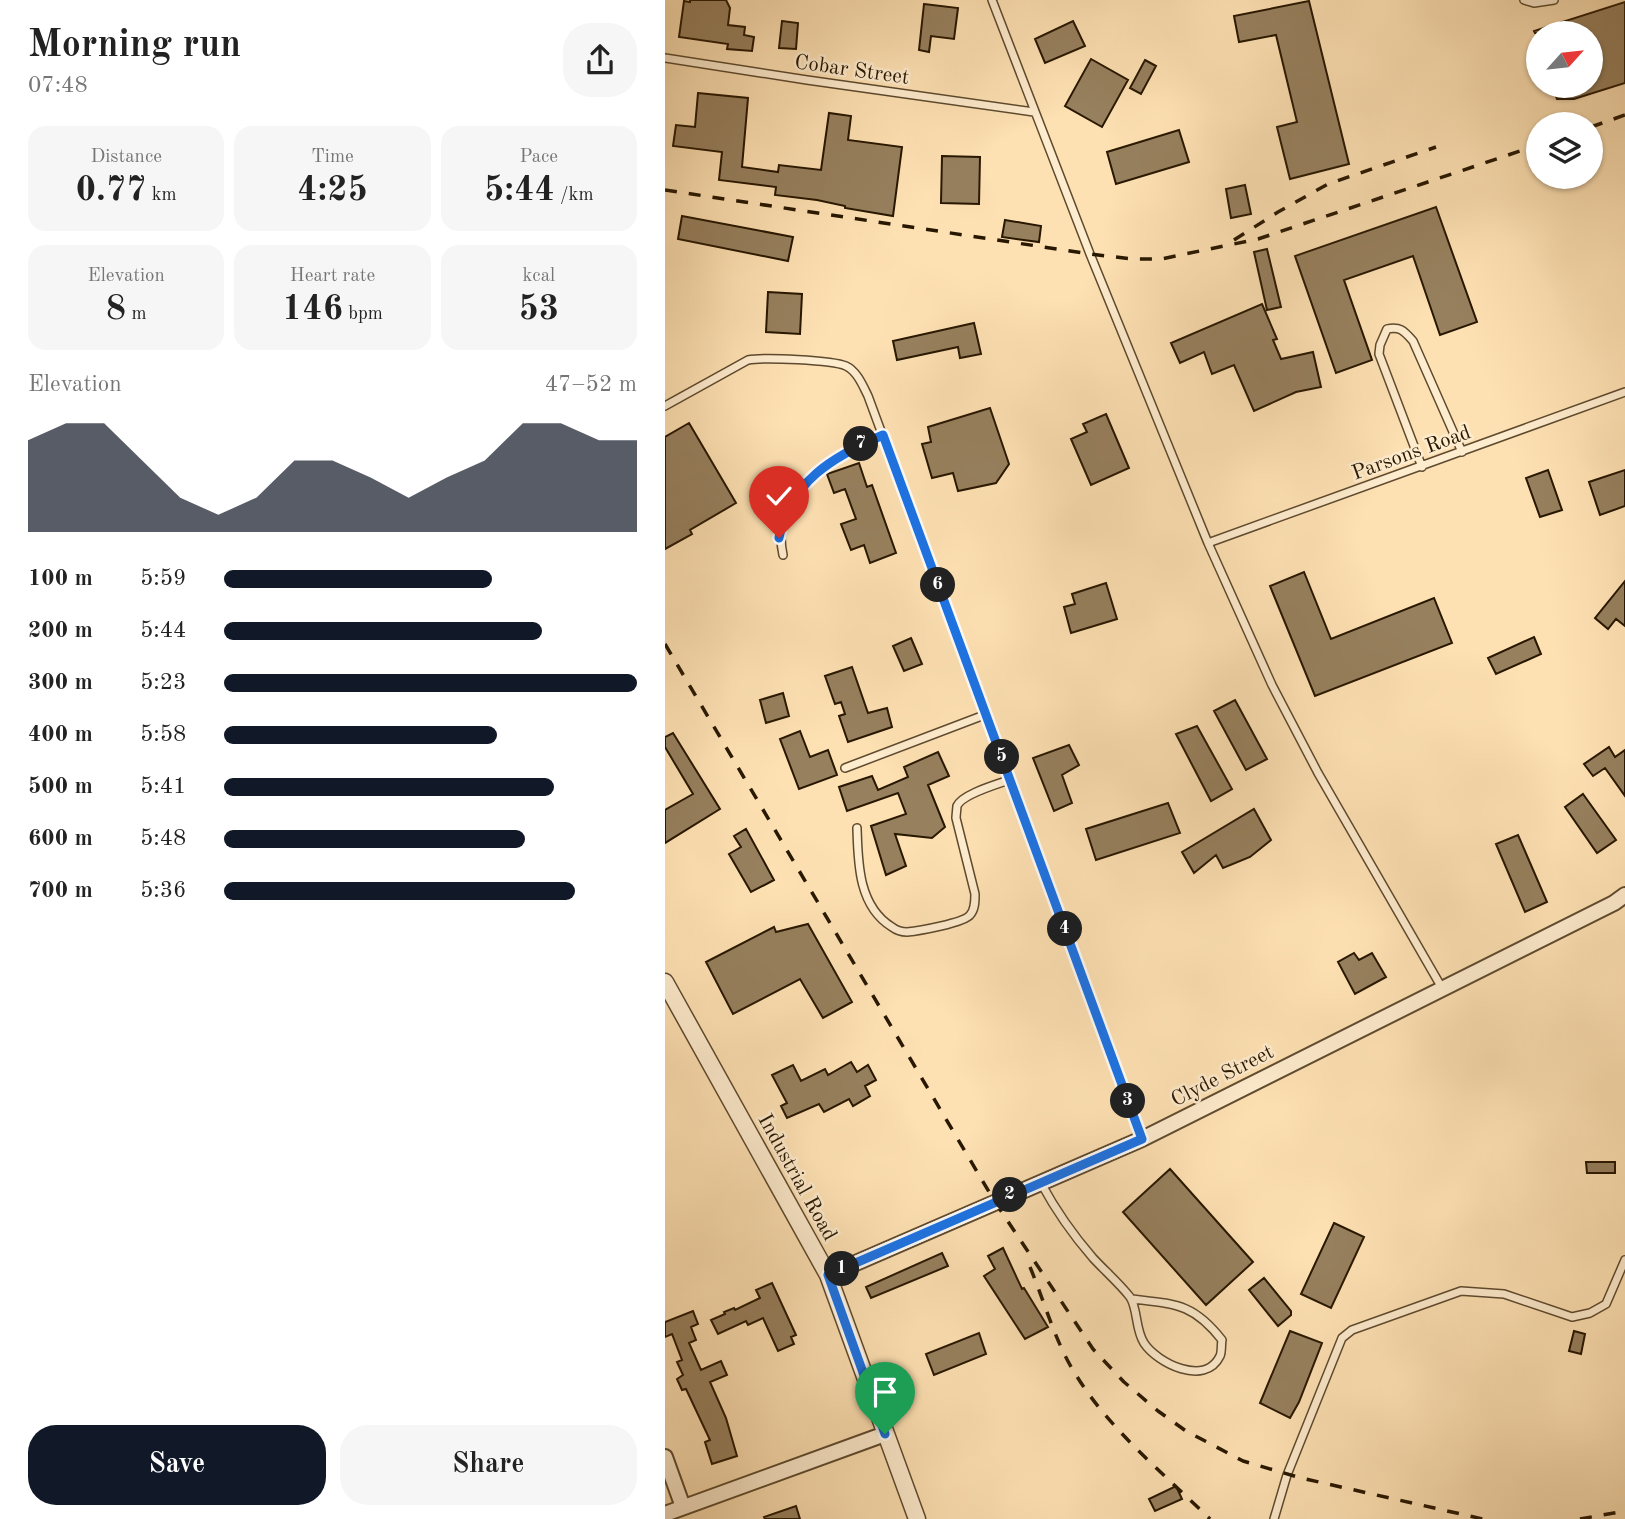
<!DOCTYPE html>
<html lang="en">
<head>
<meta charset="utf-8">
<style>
	body { margin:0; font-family:"Old Standard TT",serif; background:#f6f6f6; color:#222; height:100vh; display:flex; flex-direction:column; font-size:26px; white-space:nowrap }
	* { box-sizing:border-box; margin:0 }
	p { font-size:23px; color:#767676 }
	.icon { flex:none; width:38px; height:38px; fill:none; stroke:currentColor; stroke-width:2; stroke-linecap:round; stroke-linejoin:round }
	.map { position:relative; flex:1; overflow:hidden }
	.side { display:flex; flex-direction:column; background:#fff; width:665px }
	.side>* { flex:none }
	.needle { width:46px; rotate:63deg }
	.fabs { position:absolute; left:861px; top:21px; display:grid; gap:14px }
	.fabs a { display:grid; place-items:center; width:77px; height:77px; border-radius:50%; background:#fff; box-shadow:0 2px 5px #0004; font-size:35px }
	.pin { position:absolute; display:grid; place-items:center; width:60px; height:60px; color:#fff; margin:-72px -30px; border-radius:50% 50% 50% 0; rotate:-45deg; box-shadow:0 0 7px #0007 }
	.pin .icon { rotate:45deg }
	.km { position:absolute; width:35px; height:35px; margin:-18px; border-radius:50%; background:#222; color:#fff; font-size:19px; line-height:35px; text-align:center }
	.round { display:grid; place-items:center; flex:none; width:74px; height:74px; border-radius:28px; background:#f6f6f6 }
	.headline { display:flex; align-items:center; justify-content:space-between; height:119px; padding:0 28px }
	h1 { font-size:38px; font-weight:800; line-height:52px }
	.metrics { display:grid; grid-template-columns:repeat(3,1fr); gap:10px; height:119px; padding:7px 28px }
	.metrics div { display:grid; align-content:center; border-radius:18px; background:#f6f6f6; text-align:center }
	.metrics b { font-size:35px; font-weight:800 }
	.metrics small { font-size:19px; font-weight:400 }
	.metrics p { font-size:19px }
	.chart { height:196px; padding:14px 28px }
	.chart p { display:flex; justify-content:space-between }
	.chart svg { width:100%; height:126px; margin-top:7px; fill:#111827; opacity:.7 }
	.cta { display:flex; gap:14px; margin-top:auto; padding:14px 28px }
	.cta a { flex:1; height:80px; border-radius:28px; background:#111827; color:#fff; font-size:28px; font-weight:800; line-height:80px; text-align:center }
	.cta a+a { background:#f6f6f6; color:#222 }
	ul { padding:0 28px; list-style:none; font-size:23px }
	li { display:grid; grid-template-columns:112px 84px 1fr; align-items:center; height:52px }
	li i { height:18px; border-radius:9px; background:#111827 }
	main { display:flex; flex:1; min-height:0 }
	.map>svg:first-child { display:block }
	.building { fill:#97805e; stroke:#281701; stroke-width:2 }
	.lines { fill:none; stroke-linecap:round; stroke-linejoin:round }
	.service-casing { stroke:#5e4a2e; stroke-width:10 }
	.minor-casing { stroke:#5e4a2e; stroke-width:18 }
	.tertiary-casing { stroke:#5e4a2e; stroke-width:19 }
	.service { stroke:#feecce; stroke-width:7 }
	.minor { stroke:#feecce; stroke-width:14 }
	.tertiary { stroke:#feecce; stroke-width:16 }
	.rail { stroke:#281701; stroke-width:3.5; stroke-dasharray:12 12; stroke-linecap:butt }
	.route-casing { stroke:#fff; stroke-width:14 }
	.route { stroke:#1a73e8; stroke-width:9 }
	.labels { text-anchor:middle; stroke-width:5; stroke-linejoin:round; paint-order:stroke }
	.street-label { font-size:21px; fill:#281701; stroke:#feecce }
</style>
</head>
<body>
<main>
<section class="side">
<div class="headline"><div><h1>Morning run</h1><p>07:48</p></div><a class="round"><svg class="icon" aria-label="share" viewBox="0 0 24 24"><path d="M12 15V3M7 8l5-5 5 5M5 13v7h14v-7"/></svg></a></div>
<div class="metrics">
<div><p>Distance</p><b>0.77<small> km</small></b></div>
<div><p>Time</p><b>4:25</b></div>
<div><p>Pace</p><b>5:44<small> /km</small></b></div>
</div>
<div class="metrics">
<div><p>Elevation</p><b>8<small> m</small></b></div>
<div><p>Heart rate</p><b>146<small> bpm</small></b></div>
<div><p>kcal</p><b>53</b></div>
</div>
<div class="chart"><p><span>Elevation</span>47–52 m</p>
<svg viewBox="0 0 160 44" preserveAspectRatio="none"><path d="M0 44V12L10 6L20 6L30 19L40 32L50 38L60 32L70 19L80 19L90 25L100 32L110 25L120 19L130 6L140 6L150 12L160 12V44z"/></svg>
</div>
<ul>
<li><b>100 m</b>5:59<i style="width:65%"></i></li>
<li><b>200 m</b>5:44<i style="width:77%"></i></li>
<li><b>300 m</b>5:23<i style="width:100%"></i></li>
<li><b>400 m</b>5:58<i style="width:66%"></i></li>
<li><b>500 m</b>5:41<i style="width:80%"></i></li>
<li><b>600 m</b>5:48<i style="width:73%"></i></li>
<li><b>700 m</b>5:36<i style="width:85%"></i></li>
</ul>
<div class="cta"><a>Save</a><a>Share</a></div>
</section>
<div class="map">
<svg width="960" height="1519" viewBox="0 0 960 1519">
	<rect width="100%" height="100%" fill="#fee1b3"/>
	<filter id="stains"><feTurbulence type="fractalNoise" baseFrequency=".00286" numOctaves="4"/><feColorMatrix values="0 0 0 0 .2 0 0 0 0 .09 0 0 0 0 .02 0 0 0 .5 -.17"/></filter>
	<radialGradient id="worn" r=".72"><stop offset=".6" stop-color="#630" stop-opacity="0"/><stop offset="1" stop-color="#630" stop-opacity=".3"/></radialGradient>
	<path class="building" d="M25 0H61L65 8 63 25 80 27 79 35 89 37 87 51 62 49 63 44 14 37 19 1 25 2Z
		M644 1 684 164 625 179 612 127 632 122 611 35 574 42 569 16Z
		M960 2V83L909 99H892L887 86H926V33H870L869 31Z
		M259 4 293 8 289 39 266 36 264 52 254 50Z
		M117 21 133 23 131 49 114 48Z
		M408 21 420 46 380 63 370 39Z
		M426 59 463 80 437 127 400 106Z
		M480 60 491 66 476 94 465 88Z
		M33 93 83 98 77 167 113 172 114 165 156 170 164 113 186 116 183 140 237 147 228 216 180 208V206L152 200 110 195 111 187 54 180 57 152 8 146 11 125 30 127Z
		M514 130 524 162 451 184 442 152Z
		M277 156 315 157 314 204 276 203Z
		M580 185 586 214 566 218 561 189Z
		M771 207 812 322 775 335 748 256 679 280 707 360 671 373 630 256Z
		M17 216 128 237 123 261 13 239Z
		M340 220 376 226 374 242 337 237Z
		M602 249 616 307 602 310 589 252Z
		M103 292 137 294 135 334 101 332Z
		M597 304 612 339 608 340 616 359 648 352 656 387 631 392 589 411 569 365 547 374 539 352 515 363 506 343Z
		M309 323 316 354 295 358 293 347 232 360 228 341Z
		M325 408 344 464 331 483 293 491 288 473 267 478 257 444 266 442 263 427Z
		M441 414 464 468 426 485 406 439 422 432 418 424Z
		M24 423 71 503 25 530 27 534 0 549V437Z
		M194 463 202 487 207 485 231 553 205 563 199 545 186 550 176 524 191 519 180 489 169 493 162 474Z
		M883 470 897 510 875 517 861 478Z
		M960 470V506L935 515 924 482Z
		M639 572 666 639 769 598 787 643 650 696 605 586Z
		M960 581V626L951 619 943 629 930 618Z
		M441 583 452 619 406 633 399 607 410 604 407 594Z
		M869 637 876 654 831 674 823 658Z
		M246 638 257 664 239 671 228 646Z
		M187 667 203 713 222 708 227 727 183 742 174 716 180 714 176 702 170 704 160 676Z
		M118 693 124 716 101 723 95 700Z
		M570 700 602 759 581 770 549 711Z
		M532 726 567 789 546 801 511 734Z
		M135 731 145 757 163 750 172 775 134 789 115 739Z
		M8 733 55 809 0 843V810L28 794 0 747V737Z
		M404 745 414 765 397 775 407 803 389 811 368 758Z
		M944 747 950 757 960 750V796L940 768 928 776 919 764Z
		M273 752 284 776 263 785 280 827 267 838 230 834 241 866 221 875 206 826 241 814 233 793 182 811 174 787 207 776 213 790 243 777 239 767Z
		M918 794 951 840 932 853 900 807Z
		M503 803 515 833 431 860 421 829Z
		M589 809 606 840 585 857 558 868 551 855 529 873 517 852Z
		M81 829 109 880 86 892 64 854 76 847 69 836Z
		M853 835 882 902 860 912 831 844Z
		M143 924 187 1002 158 1018 135 979 68 1014 41 962 109 927 111 932Z
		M689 953 694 960 707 953 721 977 690 994 673 962Z
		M186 1062 192 1072 203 1065 211 1080 200 1086 205 1096 188 1106 184 1099 159 1112 154 1104 122 1118 116 1106 122 1103 107 1075 128 1065 136 1081 160 1069 163 1075Z
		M921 1162H950V1173H922Z
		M505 1169 588 1262 541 1305 458 1212Z
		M669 1223 699 1237 666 1308 636 1294Z
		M338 1248 357 1289 359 1288 383 1327 360 1339 319 1276 330 1269 323 1256Z
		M277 1253 283 1266 206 1298 201 1287Z
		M599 1278 626 1311V1315L613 1326 584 1290Z
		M107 1283 131 1335 126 1337 129 1344 113 1351 98 1318 83 1325 81 1321 53 1334 46 1320 60 1314 59 1312 69 1308 70 1310 95 1298 91 1290Z
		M28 1311 33 1324 26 1327 31 1340 24 1343 36 1370 56 1361 62 1375 45 1382 61 1418 72 1456 47 1464 40 1442 45 1440 21 1389 17 1390 12 1379 18 1375 12 1362 17 1360 7 1334 0 1337V1322Z
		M625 1331 657 1343 634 1402 625 1418 595 1403Z
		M909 1331 920 1334 916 1354 904 1351Z
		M314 1333 321 1354 269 1375 261 1354Z
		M511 1486 517 1499 490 1511 484 1499Z
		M131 1506 135 1519H100L99 1517Z"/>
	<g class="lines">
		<defs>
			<path id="service" d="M327 0 425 254 543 543 607 685 653 773 777 988
				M859 0 869 3 889 0
				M0 58 142 80 369 112
				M0 406 83 360C99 357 167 360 181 366 192 371 198 386 203 396L477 1139
				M757 467 714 354 715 345 722 329C735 326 739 331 748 341L797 452
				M543 543 960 392
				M118 555C104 491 168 457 218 435
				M180 768 322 714
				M192 828C193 862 193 906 227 927 231 930 237 932 242 932 253 931 299 923 305 915 310 910 310 901 310 894L291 818C291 816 292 807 292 806 297 794 333 784 344 780
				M376 1183C390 1209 408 1235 428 1258 440 1271 454 1283 465 1297 473 1309 470 1329 479 1343 492 1363 540 1387 555 1356 557 1352 556 1344 557 1340 528 1303 510 1304 467 1299
				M609 1519 622 1475 677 1338 687 1330 796 1291 839 1294 907 1317 925 1313 941 1304 960 1260"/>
			<path id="minor" d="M163 1275 477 1139 949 903 960 895
				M0 1457 18 1507
				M0 1514 220 1434"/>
			<path id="tertiary" d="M0 982 163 1275 252 1519"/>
		</defs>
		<use href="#service" class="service-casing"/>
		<use href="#minor" class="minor-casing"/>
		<use href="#tertiary" class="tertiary-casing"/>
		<use href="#service" class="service"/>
		<use href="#minor" class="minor"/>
		<use href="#tertiary" class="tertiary"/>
		<path class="rail" d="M926 127 960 115
			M0 190 425 254 467 259H496L593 239 873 145
			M569 240 613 212 663 184 771 147
			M0 644 330 1202 428 1349 459 1382 493 1411 521 1431 578 1461 636 1478 818 1519
			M365 1267C380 1303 390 1342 411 1375 444 1429 500 1475 545 1519
			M915 1519 960 1511"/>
	</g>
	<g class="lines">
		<defs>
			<path id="route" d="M114 538C124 482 169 456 218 435L477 1139 163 1275 220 1434"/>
		</defs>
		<use href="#route" class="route-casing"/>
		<use href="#route" class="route"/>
	</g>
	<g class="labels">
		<g class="street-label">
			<text transform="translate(187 69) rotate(8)" y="7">Cobar Street</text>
			<text transform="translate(746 452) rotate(-20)" y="7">Parsons Road</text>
			<text transform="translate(557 1075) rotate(-27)" y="7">Clyde Street</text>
			<text transform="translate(133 1177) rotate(61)" y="7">Industrial Road</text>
		</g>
	</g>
	<rect width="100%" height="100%" filter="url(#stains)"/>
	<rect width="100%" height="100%" fill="url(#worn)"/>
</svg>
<div class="fabs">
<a><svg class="needle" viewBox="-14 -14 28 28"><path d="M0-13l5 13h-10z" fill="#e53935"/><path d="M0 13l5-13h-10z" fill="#767676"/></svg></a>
<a><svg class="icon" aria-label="layers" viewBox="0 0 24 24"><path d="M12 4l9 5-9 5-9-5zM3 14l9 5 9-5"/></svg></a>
</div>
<div class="pin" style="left:220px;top:1434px;background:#1e9e55"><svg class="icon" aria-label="arrive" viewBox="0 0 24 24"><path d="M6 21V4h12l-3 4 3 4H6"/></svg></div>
<div class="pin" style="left:114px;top:538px;background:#d93025"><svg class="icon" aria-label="check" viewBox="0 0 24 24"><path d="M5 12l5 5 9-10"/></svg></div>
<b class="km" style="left:177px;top:1269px">1</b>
<b class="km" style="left:345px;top:1195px">2</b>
<b class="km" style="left:463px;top:1101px">3</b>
<b class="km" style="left:400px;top:929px">4</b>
<b class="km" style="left:337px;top:757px">5</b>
<b class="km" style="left:273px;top:585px">6</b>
<b class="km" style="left:196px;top:444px">7</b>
</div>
</main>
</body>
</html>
